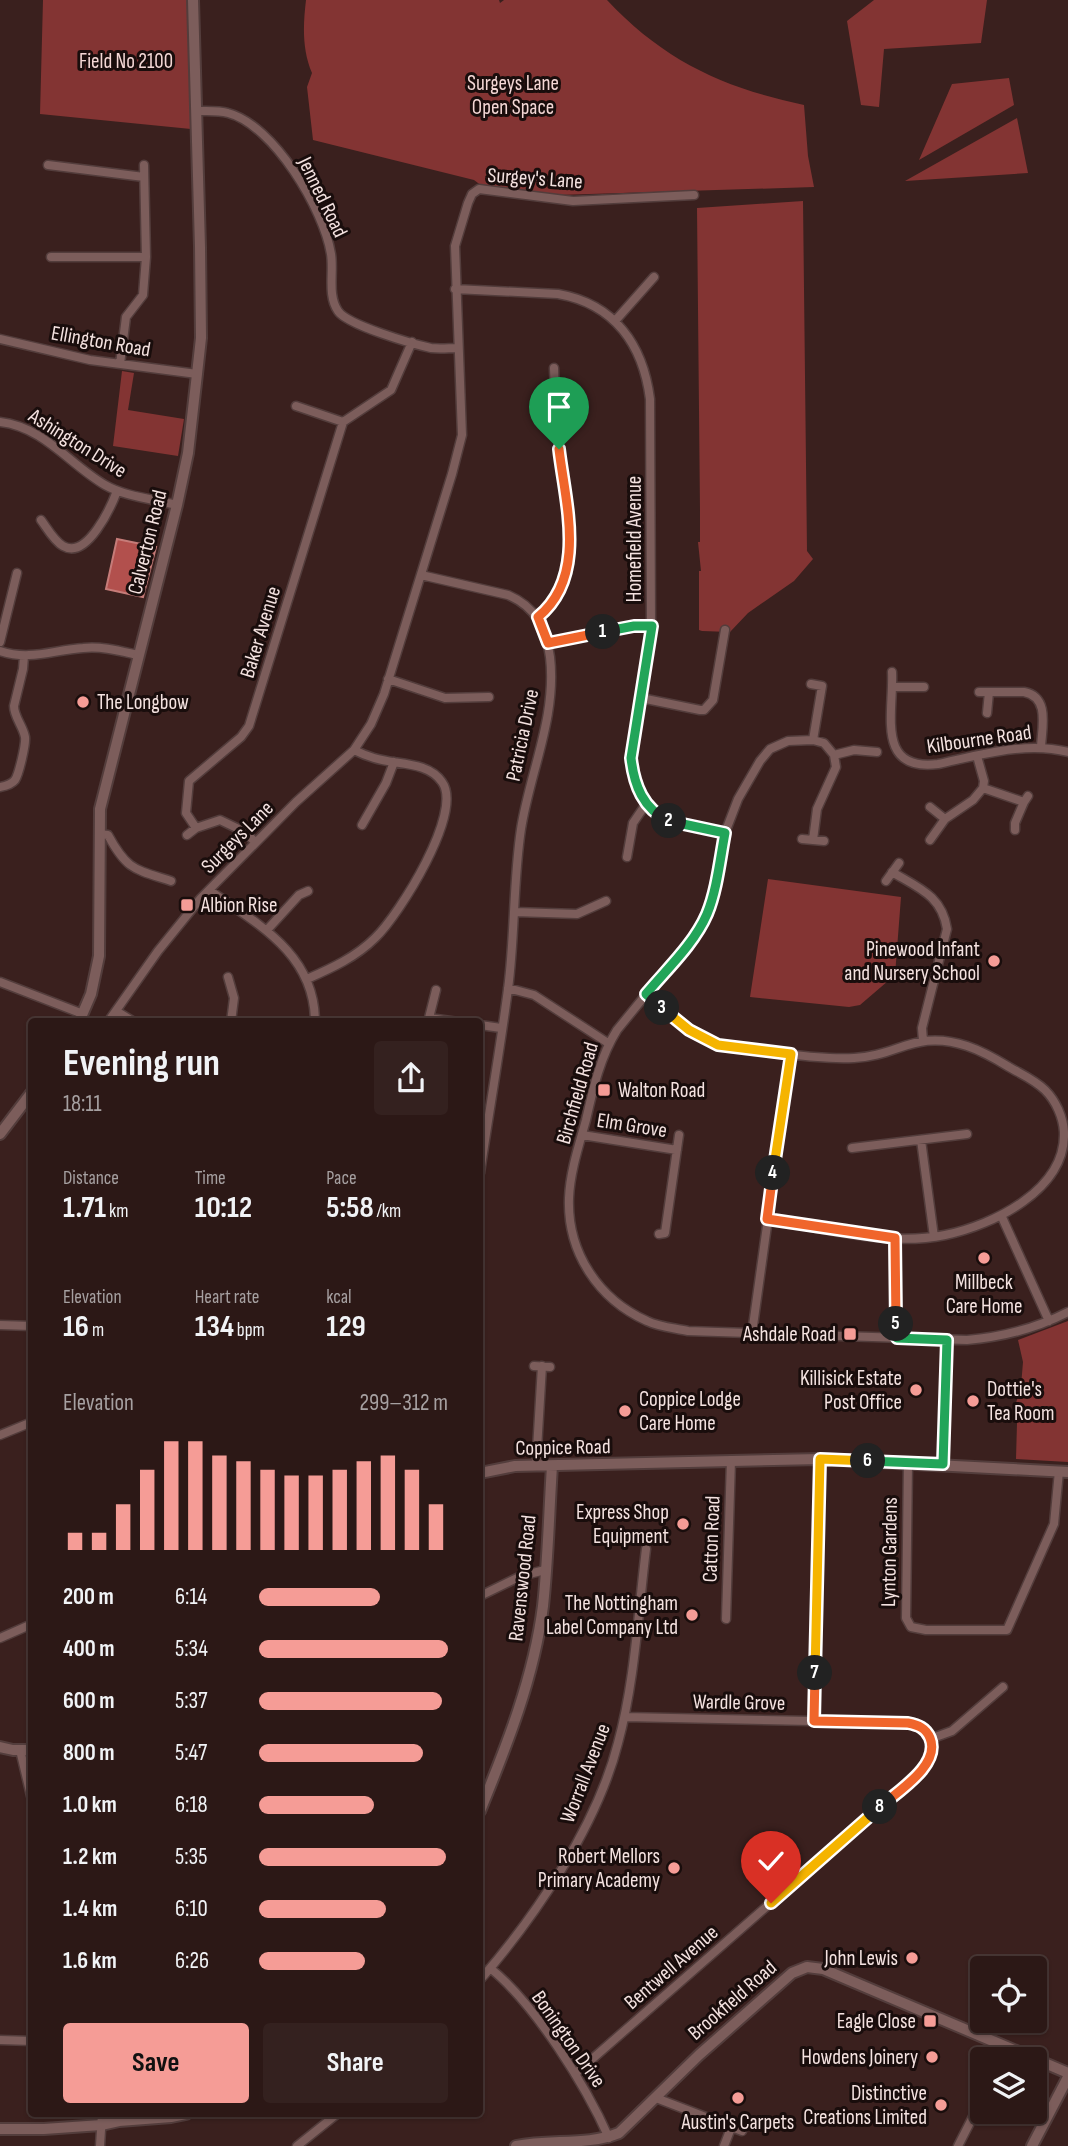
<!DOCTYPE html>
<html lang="en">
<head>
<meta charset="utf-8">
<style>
	body { margin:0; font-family:"Sofia Sans Condensed",sans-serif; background:#34211f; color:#f1f3f6; height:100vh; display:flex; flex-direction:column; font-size:26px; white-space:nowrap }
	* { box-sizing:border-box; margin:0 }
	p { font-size:23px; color:#a6a0a1 }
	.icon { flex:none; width:38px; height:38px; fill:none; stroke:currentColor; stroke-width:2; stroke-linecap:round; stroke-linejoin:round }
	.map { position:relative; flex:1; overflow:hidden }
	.sheet { position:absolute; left:28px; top:1018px; width:455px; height:1099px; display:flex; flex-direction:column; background:#2c1816; border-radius:7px; box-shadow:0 2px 5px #0004,0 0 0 2px #483735 }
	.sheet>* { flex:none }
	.tools { position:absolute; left:970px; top:1956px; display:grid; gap:14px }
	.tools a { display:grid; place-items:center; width:77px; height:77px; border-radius:7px; background:#2c1816; box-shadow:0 2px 5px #0004,0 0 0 2px #483735; font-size:35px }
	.pin { position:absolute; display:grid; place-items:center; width:60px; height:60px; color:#fff; margin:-72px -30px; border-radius:50% 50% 50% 0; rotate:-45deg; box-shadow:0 0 7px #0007 }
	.pin .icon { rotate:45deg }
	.km { position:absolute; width:35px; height:35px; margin:-18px; border-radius:50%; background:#222; color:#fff; font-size:19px; line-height:35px; text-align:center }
	.round { display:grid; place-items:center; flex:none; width:74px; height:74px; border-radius:7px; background:#34211f }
	.overview { display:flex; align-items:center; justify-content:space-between; height:119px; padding:0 35px }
	h1 { font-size:38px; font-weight:700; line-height:52px }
	.figures { display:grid; grid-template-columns:repeat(3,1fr); gap:10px; height:119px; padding:7px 35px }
	.figures div { display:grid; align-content:center }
	.figures b { font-size:30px; font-weight:700 }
	.figures small { font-size:19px; font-weight:400 }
	.figures p { font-size:19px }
	.chart { height:196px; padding:14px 35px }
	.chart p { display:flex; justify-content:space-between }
	.chart svg { width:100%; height:126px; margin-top:7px; stroke:#f59c96; stroke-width:6 }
	.button { display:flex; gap:14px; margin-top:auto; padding:14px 35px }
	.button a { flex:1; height:80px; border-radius:7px; background:#f59c96; color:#111; font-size:28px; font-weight:700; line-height:80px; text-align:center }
	.button a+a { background:#34211f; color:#f1f3f6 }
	ul { padding:0 35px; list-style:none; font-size:23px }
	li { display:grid; grid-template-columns:112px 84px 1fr; align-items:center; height:52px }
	li i { height:18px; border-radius:9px; background:#f59c96 }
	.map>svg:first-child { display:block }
	.green { fill:#833433 }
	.water { fill:#b2504d; stroke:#c67c79; stroke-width:2 }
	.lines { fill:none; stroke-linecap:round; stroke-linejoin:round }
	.street-casing { stroke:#533d3c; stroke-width:11 }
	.secondary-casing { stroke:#533d3c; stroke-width:14 }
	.street { stroke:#7c5d5b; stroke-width:8 }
	.secondary { stroke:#7c5d5b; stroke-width:10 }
	.split-1-casing { stroke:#fff; stroke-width:14 }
	.split-2-casing { stroke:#fff; stroke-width:14 }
	.split-3-casing { stroke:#fff; stroke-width:14 }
	.split-4-casing { stroke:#fff; stroke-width:14 }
	.split-5-casing { stroke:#fff; stroke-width:14 }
	.split-6-casing { stroke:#fff; stroke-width:14 }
	.split-7-casing { stroke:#fff; stroke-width:14 }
	.split-8-casing { stroke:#fff; stroke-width:14 }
	.split-9-casing { stroke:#fff; stroke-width:14 }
	.split-1 { stroke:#f0652b; stroke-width:9 }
	.split-2 { stroke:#22a559; stroke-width:9 }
	.split-3 { stroke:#22a559; stroke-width:9 }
	.split-4 { stroke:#f5b400; stroke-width:9 }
	.split-5 { stroke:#f0652b; stroke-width:9 }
	.split-6 { stroke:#22a559; stroke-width:9 }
	.split-7 { stroke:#f5b400; stroke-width:9 }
	.split-8 { stroke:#f0652b; stroke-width:9 }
	.split-9 { stroke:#f5b400; stroke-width:9 }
	.poi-dot { fill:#f59c96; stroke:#190d0c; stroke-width:2.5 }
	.labels { text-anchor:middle; stroke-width:6; stroke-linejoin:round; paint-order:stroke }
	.park-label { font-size:21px; fill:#f4d7d5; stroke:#190d0c }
	.street-label { font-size:21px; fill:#f4e2e0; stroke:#190d0c }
	.poi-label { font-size:21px; fill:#f4e2e0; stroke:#190d0c; text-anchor:end }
</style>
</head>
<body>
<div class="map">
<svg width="1068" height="2146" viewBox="0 0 1068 2146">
	<rect width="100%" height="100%" fill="#3a201e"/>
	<path class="green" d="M43 0H189L191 129 40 114Z
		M306 0H499L500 3 504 0H607C664 61 724 88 804 105L808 156 814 187 558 195 482 186 474 180 313 140 307 87 312 73C302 50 303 25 306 0Z
		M874 0H987L981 43 884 49 879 107 861 105 847 21Z
		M1009 78 1014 105 919 160 952 84Z
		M1017 118 1028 173 905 181Z
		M803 201 807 551 813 559 794 581 748 613 730 632 702 631 699 630V571H701L698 542H700V511L697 208Z
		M122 371 134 373 128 410 184 419 178 456 113 446Z
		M768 879 901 897 895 975 860 1005 849 1007 750 997Z
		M1068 1321V1462L1016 1459 1017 1423 1014 1410 1021 1386 1023 1362 1018 1340Z"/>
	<path class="water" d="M117 539 156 547 143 597 106 589Z"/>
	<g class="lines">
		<defs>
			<path id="street" d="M196 111C206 111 218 110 228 113 274 125 324 210 331 254 334 272 327 295 338 311 347 325 413 344 431 348 440 349 449 348 458 348
				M48 165 144 177
				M51 257H146
				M455 289 558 294C615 304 643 345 650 399L651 626 631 758C638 822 672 822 725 833
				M615 321 654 277
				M0 339 90 360 197 374
				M120 364 126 317 143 295 146 257 144 165
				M296 406 343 422
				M0 422C44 427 69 464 105 485 126 497 154 499 177 505
				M41 520C47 528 54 541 63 546 87 560 111 507 117 491
				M421 575 508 595C536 607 546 628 550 657 557 716 530 772 521 829 513 882 515 936 508 989 500 1050 489 1112 480 1173
				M538 617C589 576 564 503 559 449 556 422 555 395 554 368
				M0 642 17 573
				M548 643 634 626H651
				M0 651C30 661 53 650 83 648 102 646 120 651 138 655
				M892 672C894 712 875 772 938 764 980 755 1026 741 1068 752
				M388 679 445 698 489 697
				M811 684 822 686 813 740
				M893 687H924
				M979 692H1024C1050 697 1042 727 1041 747
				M641 698 700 710H704L713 700 725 630
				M987 713 989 692
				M834 755 854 750 877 752
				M0 787C5 786 11 785 15 780 19 774 26 744 25 737 23 726 14 717 14 706L23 669 24 656
				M983 788 1024 802 1028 796
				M930 807 945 819
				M362 825 386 783 394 762
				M196 828 186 813 189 781 241 737 249 726 343 422 391 390 412 342
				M1015 830V823L1024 802
				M99 834 108 835C127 870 134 869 171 881
				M187 835 196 828 220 820 245 832 255 842
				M802 839 824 841
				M813 840 817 809 836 767 834 755 824 743 813 740 788 741 770 749 760 761 738 799 725 833 711 902 698 931 617 1030C600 1057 593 1089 586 1120 579 1145 570 1172 569 1198 567 1252 598 1299 647 1321 659 1327 674 1328 688 1331L967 1340C1002 1337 1037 1328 1068 1312
				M930 840 945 819 973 800 983 788 984 781 977 756
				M627 857 633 823 646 804
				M892 872C919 888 942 896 947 929L922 1028 923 1041
				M886 881 899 863
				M209 890C258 924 315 954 315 1022
				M515 912 577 914 606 901
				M267 930 299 895 308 891
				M228 977 234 998 231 1022
				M307 979C332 968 356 957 375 938 399 915 464 812 442 782 428 761 396 765 374 758 367 756 360 753 354 750
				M0 982 83 1014
				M508 988 534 995 608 1043
				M646 994C673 1017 696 1041 733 1048 769 1051 818 1060 854 1058 898 1056 916 1029 967 1046 982 1051 996 1059 1009 1067 1021 1074 1035 1080 1045 1090 1056 1101 1063 1117 1064 1132 1066 1190 993 1225 945 1235 887 1247 824 1228 767 1219
				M116 1011 134 1022
				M429 1018 458 1022
				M108 1022 158 951 201 898 296 802 354 750 371 724 384 694 452 474 462 435 455 246 468 203 472 194 479 189 573 201 694 195
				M428 1022 436 990
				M480 1025 501 1028
				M582 1135 677 1150
				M921 1140 934 1237
				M852 1148 967 1134
				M1001 1215 1049 1321
				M659 1234 665 1233 679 1135
				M895 1238 897 1338
				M0 1325 32 1326
				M752 1333 791 1054
				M534 1366 550 1367
				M0 1435 32 1422
				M908 1463 906 1618 911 1627 926 1630H1007L1054 1524 1059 1471
				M943 1464 947 1340
				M536 1466 542 1366
				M480 1596 521 1576 545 1570
				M726 1619 731 1460
				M0 1638 32 1624
				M814 1721 820 1459
				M930 1739 952 1731 1003 1687
				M20 1750 32 1800
				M490 1968C535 2004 586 2086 609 2138
				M480 1980C535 1917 597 1826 618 1743 635 1681 638 1613 646 1549
				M0 2040 32 2041
				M1002 2060 1008 2047
				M575 2074 926 1767C938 1748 931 1727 908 1723L625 1717
				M656 2098 742 2131
				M100 2146 102 2114
				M297 2146 337 2114
				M724 2146 731 2128
				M958 2146 982 2099"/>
			<path id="secondary" d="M79 1022 91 994 99 956 100 809 177 505 188 453 197 374 201 338 200 247 193 0
				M0 1134 32 1092
				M480 1473 515 1466 820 1459 1068 1472
				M0 1747 13 1750H32
				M480 1811C507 1745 534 1677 543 1606 548 1560 549 1512 552 1466
				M0 2129H44L101 2125 119 2121 171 2117 186 2114
				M516 2146C552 2139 587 2146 619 2133L699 2055 792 1973 807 1967 823 1969 1068 2073
				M1032 2146 1068 2077"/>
		</defs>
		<use href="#street" class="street-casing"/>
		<use href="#secondary" class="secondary-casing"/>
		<use href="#street" class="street"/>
		<use href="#secondary" class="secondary"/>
	</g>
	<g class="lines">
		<defs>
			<path id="split-1" d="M559 449C565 502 588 576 538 617L548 643 603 632"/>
			<path id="split-2" d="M603 632 634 626H652L631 758C634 785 643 809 669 821"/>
			<path id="split-3" d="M662 1008 646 994C667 969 694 944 707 914 717 890 720 859 725 833L669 821"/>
			<path id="split-4" d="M662 1008 689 1030 718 1045 791 1054 773 1173"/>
			<path id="split-5" d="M773 1173 767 1219 895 1238 896 1324"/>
			<path id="split-6" d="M868 1461 943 1464 947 1340 897 1338 896 1324"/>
			<path id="split-7" d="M815 1673 820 1459 868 1461"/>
			<path id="split-8" d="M815 1673 814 1721 908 1723C918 1725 926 1728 930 1738 941 1765 898 1791 880 1807"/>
			<path id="split-9" d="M771 1903 880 1807"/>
		</defs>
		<use href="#split-1" class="split-1-casing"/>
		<use href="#split-2" class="split-2-casing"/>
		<use href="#split-3" class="split-3-casing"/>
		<use href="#split-4" class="split-4-casing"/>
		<use href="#split-5" class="split-5-casing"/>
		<use href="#split-6" class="split-6-casing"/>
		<use href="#split-7" class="split-7-casing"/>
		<use href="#split-8" class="split-8-casing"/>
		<use href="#split-9" class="split-9-casing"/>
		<use href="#split-1" class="split-1"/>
		<use href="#split-2" class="split-2"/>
		<use href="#split-3" class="split-3"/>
		<use href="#split-4" class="split-4"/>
		<use href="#split-5" class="split-5"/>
		<use href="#split-6" class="split-6"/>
		<use href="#split-7" class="split-7"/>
		<use href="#split-8" class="split-8"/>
		<use href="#split-9" class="split-9"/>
	</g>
	<g class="poi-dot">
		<circle cx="83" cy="702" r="7"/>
		<rect x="180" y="898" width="14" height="14" rx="3.5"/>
		<circle cx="994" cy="961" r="7"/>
		<rect x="597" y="1083" width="14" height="14" rx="3.5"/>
		<circle cx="984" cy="1258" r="7"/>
		<rect x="843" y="1327" width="14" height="14" rx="3.5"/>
		<circle cx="916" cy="1390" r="7"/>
		<circle cx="973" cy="1401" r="7"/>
		<circle cx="625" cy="1411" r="7"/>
		<circle cx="683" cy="1524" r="7"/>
		<circle cx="692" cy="1615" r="7"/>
		<circle cx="674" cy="1868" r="7"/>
		<circle cx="912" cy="1958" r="7"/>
		<rect x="923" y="2014" width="14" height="14" rx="3.5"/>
		<circle cx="932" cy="2057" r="7"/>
		<circle cx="738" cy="2098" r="7"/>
		<circle cx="941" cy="2105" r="7"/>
	</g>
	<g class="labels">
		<g class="park-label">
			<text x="126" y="68">Field No 2100</text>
			<text x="513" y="90">Surgeys Lane<tspan x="513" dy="24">Open Space</tspan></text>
		</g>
		<g class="street-label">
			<text transform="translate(535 178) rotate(4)" y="7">Surgey's Lane</text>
			<text transform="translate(323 197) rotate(64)" y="7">Jenned Road</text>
			<text transform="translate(101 341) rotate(10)" y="7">Ellington Road</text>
			<text transform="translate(78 443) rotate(32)" y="7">Ashington Drive</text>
			<text transform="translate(634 539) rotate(-90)" y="7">Homefield Avenue</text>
			<text transform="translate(147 542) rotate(-76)" y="7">Calverton Road</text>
			<text transform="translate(260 632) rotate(-73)" y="7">Baker Avenue</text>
			<text transform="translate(522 735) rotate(-78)" y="7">Patricia Drive</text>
			<text transform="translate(979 739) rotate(-8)" y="7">Kilbourne Road</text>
			<text transform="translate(237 837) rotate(-45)" y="7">Surgeys Lane</text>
			<text transform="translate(577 1093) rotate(-74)" y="7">Birchfield Road</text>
			<text transform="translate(632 1125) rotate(9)" y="7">Elm Grove</text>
			<text transform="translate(563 1447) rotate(-1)" y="7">Coppice Road</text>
			<text transform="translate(711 1539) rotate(-88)" y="7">Catton Road</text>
			<text transform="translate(889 1552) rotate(-89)" y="7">Lynton Gardens</text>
			<text transform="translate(522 1578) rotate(-84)" y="7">Ravenswood Road</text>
			<text transform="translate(739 1702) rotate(1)" y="7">Wardle Grove</text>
			<text transform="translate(585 1773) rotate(-69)" y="7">Worrall Avenue</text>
			<text transform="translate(671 1967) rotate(-41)" y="7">Bentwell Avenue</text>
			<text transform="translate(732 2000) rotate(-41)" y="7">Brookfield Road</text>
			<text transform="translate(569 2039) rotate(55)" y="7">Bonington Drive</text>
		</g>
		<g class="poi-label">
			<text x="97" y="709" text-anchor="start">The Longbow</text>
			<text x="201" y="912" text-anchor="start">Albion Rise</text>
			<text x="980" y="956">Pinewood Infant<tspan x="980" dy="24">and Nursery School</tspan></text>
			<text x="618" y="1097" text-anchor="start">Walton Road</text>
			<text x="984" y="1289" text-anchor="middle">Millbeck<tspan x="984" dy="24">Care Home</tspan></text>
			<text x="836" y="1341">Ashdale Road</text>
			<text x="902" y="1385">Killisick Estate<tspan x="902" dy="24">Post Office</tspan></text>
			<text x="987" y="1396" text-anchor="start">Dottie's<tspan x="987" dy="24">Tea Room</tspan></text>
			<text x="639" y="1406" text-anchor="start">Coppice Lodge<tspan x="639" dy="24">Care Home</tspan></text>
			<text x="669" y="1519">Express Shop<tspan x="669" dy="24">Equipment</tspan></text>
			<text x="678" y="1610">The Nottingham<tspan x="678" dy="24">Label Company Ltd</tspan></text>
			<text x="660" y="1863">Robert Mellors<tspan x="660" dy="24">Primary Academy</tspan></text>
			<text x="898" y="1965">John Lewis</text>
			<text x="916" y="2028">Eagle Close</text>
			<text x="918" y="2064">Howdens Joinery</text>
			<text x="927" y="2100">Distinctive<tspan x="927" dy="24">Creations Limited</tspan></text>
			<text x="738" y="2129" text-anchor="middle">Austin's Carpets</text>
		</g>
	</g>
</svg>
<div class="tools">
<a><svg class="icon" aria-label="locate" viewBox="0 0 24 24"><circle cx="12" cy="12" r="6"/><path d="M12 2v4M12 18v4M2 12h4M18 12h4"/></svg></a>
<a><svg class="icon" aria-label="layers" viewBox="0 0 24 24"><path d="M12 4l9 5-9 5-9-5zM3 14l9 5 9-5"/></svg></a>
</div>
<div class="pin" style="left:559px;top:449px;background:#1e9e55"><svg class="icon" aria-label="arrive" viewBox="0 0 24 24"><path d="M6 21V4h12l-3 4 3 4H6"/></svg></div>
<div class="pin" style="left:771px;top:1903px;background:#d93025"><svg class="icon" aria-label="check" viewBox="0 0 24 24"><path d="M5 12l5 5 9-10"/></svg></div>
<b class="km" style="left:603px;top:632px">1</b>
<b class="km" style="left:669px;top:821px">2</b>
<b class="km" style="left:662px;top:1008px">3</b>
<b class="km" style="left:773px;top:1173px">4</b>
<b class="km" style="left:896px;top:1324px">5</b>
<b class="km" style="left:868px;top:1461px">6</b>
<b class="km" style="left:815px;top:1673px">7</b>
<b class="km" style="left:880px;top:1807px">8</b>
<section class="sheet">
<div class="overview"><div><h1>Evening run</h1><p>18:11</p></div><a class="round"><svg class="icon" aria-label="share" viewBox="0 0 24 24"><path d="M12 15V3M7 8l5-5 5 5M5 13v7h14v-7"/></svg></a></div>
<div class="figures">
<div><p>Distance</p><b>1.71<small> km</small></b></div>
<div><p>Time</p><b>10:12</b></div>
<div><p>Pace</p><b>5:58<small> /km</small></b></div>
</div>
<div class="figures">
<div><p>Elevation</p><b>16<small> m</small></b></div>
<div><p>Heart rate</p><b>134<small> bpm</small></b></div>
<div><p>kcal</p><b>129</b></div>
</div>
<div class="chart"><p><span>Elevation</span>299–312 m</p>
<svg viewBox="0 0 160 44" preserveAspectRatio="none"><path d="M5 44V38M15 44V38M25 44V28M35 44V16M45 44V6M55 44V6M65 44V11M75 44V13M85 44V16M95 44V18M105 44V18M115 44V16M125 44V13M135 44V11M145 44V16M155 44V28"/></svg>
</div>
<ul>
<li><b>200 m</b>6:14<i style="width:64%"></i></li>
<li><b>400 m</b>5:34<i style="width:100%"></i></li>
<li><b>600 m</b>5:37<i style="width:97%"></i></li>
<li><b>800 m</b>5:47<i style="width:87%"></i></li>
<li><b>1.0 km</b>6:18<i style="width:61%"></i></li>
<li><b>1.2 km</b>5:35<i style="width:99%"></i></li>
<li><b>1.4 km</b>6:10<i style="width:67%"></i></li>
<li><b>1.6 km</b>6:26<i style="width:56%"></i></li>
</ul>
<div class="button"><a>Save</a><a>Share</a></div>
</section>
</div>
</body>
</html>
